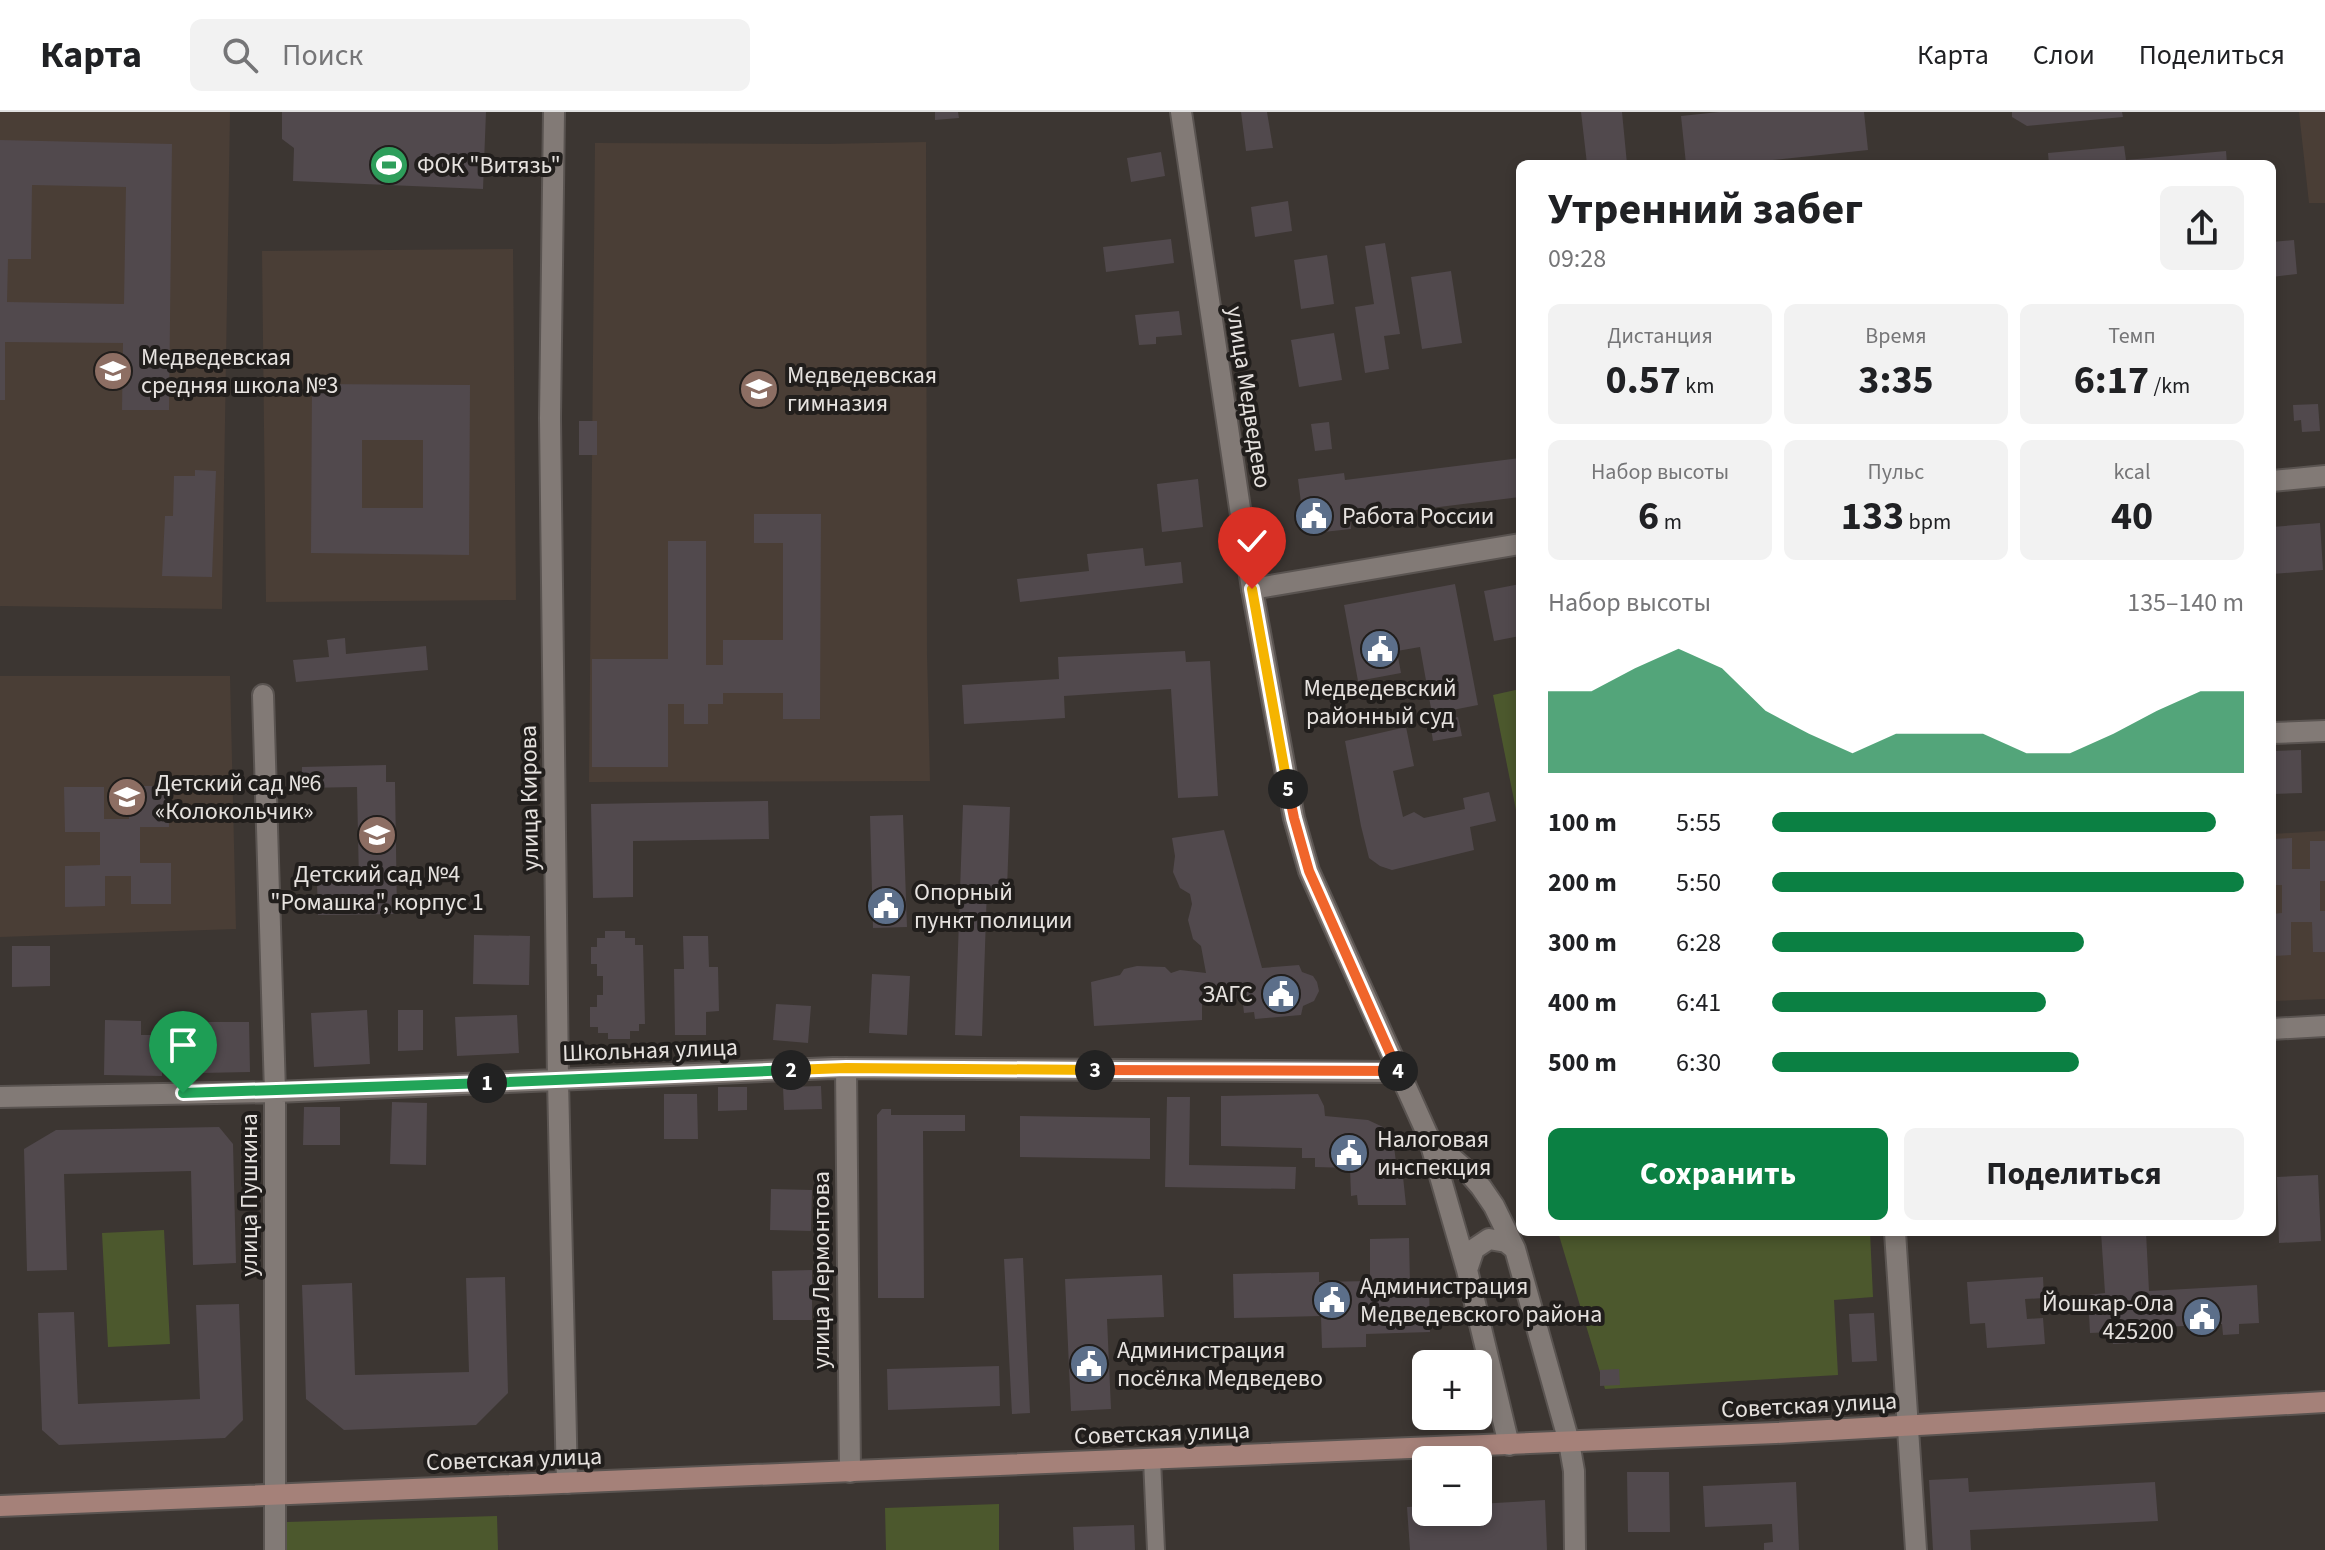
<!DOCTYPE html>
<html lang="ru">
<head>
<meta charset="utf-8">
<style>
	body { margin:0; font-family:"Source Sans 3",sans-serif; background:#f2f2f2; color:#202124; height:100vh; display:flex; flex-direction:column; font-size:30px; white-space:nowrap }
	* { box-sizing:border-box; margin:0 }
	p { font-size:26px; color:#757577 }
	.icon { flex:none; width:44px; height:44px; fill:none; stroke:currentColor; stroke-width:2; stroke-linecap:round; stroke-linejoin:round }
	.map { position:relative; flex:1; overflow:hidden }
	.details { position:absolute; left:1516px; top:48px; width:760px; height:1076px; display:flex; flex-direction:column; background:#fff; border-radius:12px; box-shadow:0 4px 12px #0003 }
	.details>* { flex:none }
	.buttons { position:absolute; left:1412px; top:1238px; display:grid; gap:16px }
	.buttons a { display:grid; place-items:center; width:80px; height:80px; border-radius:12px; background:#fff; box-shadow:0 4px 12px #0003; font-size:40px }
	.pin { position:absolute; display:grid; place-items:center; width:68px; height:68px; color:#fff; margin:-82px -34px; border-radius:50% 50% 50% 0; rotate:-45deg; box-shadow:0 0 8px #0007 }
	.pin .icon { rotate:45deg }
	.km { position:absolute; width:40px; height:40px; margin:-20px; border-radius:50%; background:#222; color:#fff; font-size:22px; line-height:40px; text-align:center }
	.round { display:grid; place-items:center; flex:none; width:84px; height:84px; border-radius:12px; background:#f2f2f2 }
	.overview { display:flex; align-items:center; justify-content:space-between; height:136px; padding:0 32px }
	h1 { font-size:44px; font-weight:700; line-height:60px }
	.metrics { display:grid; grid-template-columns:repeat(3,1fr); gap:12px; height:136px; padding:8px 32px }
	.metrics div { display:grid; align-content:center; border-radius:12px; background:#f2f2f2; text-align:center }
	.metrics b { font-size:40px; font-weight:700 }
	.metrics small { font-size:22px; font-weight:400 }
	.metrics p { font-size:22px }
	.chart { height:224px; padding:16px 32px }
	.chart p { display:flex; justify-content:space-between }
	.chart svg { width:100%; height:144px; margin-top:8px; fill:#0b8043; opacity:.7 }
	.primary-button { display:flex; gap:16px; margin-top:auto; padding:16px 32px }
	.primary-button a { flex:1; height:92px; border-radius:12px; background:#0b8043; color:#fff; font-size:32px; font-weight:700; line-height:92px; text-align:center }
	.primary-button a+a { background:#f2f2f2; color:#202124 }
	ul { padding:0 32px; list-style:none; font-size:26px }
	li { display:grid; grid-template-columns:128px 96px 1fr; align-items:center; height:60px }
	li i { height:20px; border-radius:10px; background:#0b8043 }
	header { display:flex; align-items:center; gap:48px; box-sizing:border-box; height:112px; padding:0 40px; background:#fff; border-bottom:2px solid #e0e0e0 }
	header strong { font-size:38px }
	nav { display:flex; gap:44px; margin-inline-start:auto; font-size:28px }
	.search { width:560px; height:72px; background:#f2f2f2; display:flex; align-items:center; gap:20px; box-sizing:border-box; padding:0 28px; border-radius:12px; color:#757577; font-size:30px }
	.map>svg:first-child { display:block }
	.built { fill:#4a3e36 }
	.green { fill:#4c582d }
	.building { fill:#51494d; fill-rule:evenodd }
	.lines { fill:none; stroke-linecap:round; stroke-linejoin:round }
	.pedestrian-casing { stroke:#5a5451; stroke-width:20 }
	.minor-casing { stroke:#5a5451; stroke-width:24 }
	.tertiary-casing { stroke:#5a5451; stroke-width:24 }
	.secondary-casing { stroke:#5a5451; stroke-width:24 }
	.pedestrian { stroke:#827a76; stroke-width:16 }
	.minor { stroke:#827a76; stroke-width:20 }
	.tertiary { stroke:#827a76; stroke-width:20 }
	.secondary { stroke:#a58179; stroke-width:20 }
	.split-1-casing { stroke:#fff; stroke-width:16 }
	.split-2-casing { stroke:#fff; stroke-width:16 }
	.split-3-casing { stroke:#fff; stroke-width:16 }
	.split-4-casing { stroke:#fff; stroke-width:16 }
	.split-5-casing { stroke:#fff; stroke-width:16 }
	.split-6-casing { stroke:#fff; stroke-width:16 }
	.split-1 { stroke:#22a559; stroke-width:10 }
	.split-2 { stroke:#22a559; stroke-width:10 }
	.split-3 { stroke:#f5b400; stroke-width:10 }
	.split-4 { stroke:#f0652b; stroke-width:10 }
	.split-5 { stroke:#f0652b; stroke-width:10 }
	.split-6 { stroke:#f5b400; stroke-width:10 }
	.labels { text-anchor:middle; stroke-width:8; stroke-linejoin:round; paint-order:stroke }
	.poi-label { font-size:24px; fill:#e6e2df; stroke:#211e1c; text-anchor:start }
	.street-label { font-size:24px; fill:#e6e2df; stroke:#211e1c }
</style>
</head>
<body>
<header>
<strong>Карта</strong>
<div class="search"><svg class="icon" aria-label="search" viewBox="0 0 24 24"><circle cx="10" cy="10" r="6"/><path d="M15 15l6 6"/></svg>Поиск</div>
<nav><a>Карта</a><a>Слои</a><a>Поделиться</a></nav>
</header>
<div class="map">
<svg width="2325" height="1438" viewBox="0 0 2325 1438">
	<rect width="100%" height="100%" fill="#3c3632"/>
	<path class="built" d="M0 0H230L222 497 0 494Z
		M2299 0H2325V91H2309Z
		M926 30 927 543 930 669 589 670 595 31 827 32Z
		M513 137 516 488 266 490 262 139Z
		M0 564H230L236 817 0 825Z
		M2325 719V887L2272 889V722Z"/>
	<path class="green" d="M1520 577V718L1493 583Z
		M164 1118 170 1232 108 1235 102 1121Z
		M1558 1120H1870L1873 1185 1834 1188 1838 1263 1605 1277Z
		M999 1392V1438H886L885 1396Z
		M497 1404 498 1438H287L286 1410Z"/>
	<path class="building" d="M282 0H486L483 77 293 69 294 36 282 27Z
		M935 0H958L959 6 935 8Z
		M1241 0H1267L1273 36 1246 39Z
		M1581 0H1622L1627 52H1587Z
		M1719 0H1864L1868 38 1736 52H1686L1681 4Z
		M2012 0H2122L2123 5 2027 14 2012 5Z
		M0 28 172 32 169 298H122L123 231 5 230V288H0ZM32 73 126 75 124 192 7 190 8 147H31Z
		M2124 34 2126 48 2226 39 2227 52H2049L2048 41Z
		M1161 40 1165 64 1131 70 1127 46Z
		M1288 89 1292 119 1255 125 1251 95Z
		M1171 127 1174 151 1106 160 1103 135Z
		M2294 128 2297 162 2272 165V130Z
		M1385 131 1400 222 1384 224 1389 257 1365 261 1355 195 1374 192 1365 134Z
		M1327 143 1334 192 1301 197 1294 148Z
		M1451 159 1462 231 1422 237 1411 165Z
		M1179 199 1182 223 1156 225V232L1139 233 1135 203Z
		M1334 221 1342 268 1299 275 1291 228Z
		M312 272 470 273 469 443 311 441ZM362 328H423V396H362Z
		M2318 292 2320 319 2302 320 2301 308 2294 309 2293 293Z
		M579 309H597V343H579Z
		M1329 310 1332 337 1315 339 1311 312Z
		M1520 346V385L1350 406 1351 417 1305 422 1298 367 1344 361 1345 368Z
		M195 358 216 359 212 465 162 464 165 404H173L174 364H195Z
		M1198 367 1203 415 1162 420 1157 372Z
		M754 402H821L820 607H783V581H723V592H708V612H684V592H668V655H592V547H668V429H706V553H723V528H783V431H754Z
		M2320 411 2323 458 2272 462V415Z
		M1143 436 1145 454 1181 450 1183 471 1020 490 1017 467 1089 459 1087 442Z
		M1455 472 1478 593 1432 602 1420 535 1397 539 1401 561 1358 569 1344 493Z
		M1520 472V524L1494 529 1484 479Z
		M345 526 346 542 426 534 428 558 296 570 293 548 329 545 327 528Z
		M1185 539 1186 550 1210 549 1218 684 1178 686 1171 577 1064 584 1065 606 964 612 962 573 1059 567 1058 545Z
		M1458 605 1462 624 1433 629 1430 610Z
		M1406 615 1414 654 1393 659 1403 705 1414 700 1424 706 1465 697 1463 686 1489 680 1496 709 1470 715 1474 738 1392 758 1380 754 1369 746 1361 714 1345 629Z
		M2301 638 2302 681 2272 682V639Z
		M386 653V670H395L397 802 318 803 317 771 359 770 357 675 302 676V655Z
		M129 674H168L169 715H140V751H171V792H131V764H105V794L65 795V754L100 753V720H65L64 675H104V707H129Z
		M768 689 769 727 633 729V785L593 786 591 692Z
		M963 693 1010 695 1007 777 987 776 982 924 955 923Z
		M903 703 907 815 873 816 870 704Z
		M1224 718 1262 856 1299 853 1302 860 1313 864 1317 870 1319 879 1314 889 1303 894 1301 903 1255 907 1254 900 1244 901 1242 884 1202 892V908L1094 914 1091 870 1120 863 1124 857 1137 854 1165 855 1171 861 1180 858 1206 861 1201 834 1193 827 1188 808 1192 792 1190 782 1180 776 1173 760 1175 744 1172 726Z
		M2292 726V757H2310V729H2325V769H2320V799H2325V840H2313L2312 810H2291V843L2272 844V802L2282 801V773H2272V727Z
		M605 819H625V826H635V833H643L645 912H639V919H630V927H608V921H598V915H590V895H597V883H603V864H597V852H591V835H597V826H605Z
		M474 823 530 824 529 873 473 872Z
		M683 824H708L709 855H718L719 899 706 900V923H675L674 857H684Z
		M12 834H50V874L12 875Z
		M872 862 910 864 907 923 869 921Z
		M776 892 811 894 808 931 773 928Z
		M367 898 370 952 314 955 311 901Z
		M398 898H423V938L398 939Z
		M517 903 519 941 457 944 455 905Z
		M105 908 141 909V923H162V964L104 963Z
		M199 910H249L250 960 200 961Z
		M821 974 822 997 784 998 783 975Z
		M718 975H747V998L718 999Z
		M664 982H697L698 1027H664Z
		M1318 982 1324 994 1325 1004 1368 1008 1383 1015 1393 1027 1396 1050 1402 1055 1406 1093H1358L1357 1083 1351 1084 1350 1056 1315 1055V1046H1302V1036L1221 1034V984Z
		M1167 985H1190L1189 1053 1296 1055 1295 1077 1165 1075Z
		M392 990 427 991 426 1053 390 1052Z
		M304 995H340V1033H303Z
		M882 997H891V1003H965V1019H923L924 1186H878L877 1003Z
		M1020 1004 1150 1006V1047L1020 1045Z
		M219 1015 233 1032 236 1151 193 1153 191 1059 64 1062 67 1158 27 1159 24 1037 56 1018Z
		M2318 1063 2321 1129 2279 1131 2277 1065Z
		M771 1077 812 1078 811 1119 770 1118Z
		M2101 1120H2146L2149 1179 2257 1173 2259 1211 2239 1212V1222L2223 1223 2222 1212 2146 1216V1230L2113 1232 2112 1220 2090 1221 2088 1183 2105 1181Z
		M1409 1126 1410 1172H1429L1430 1220 1366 1222V1235L1322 1236 1321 1204 1234 1206 1233 1162 1319 1160V1170L1370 1169V1127Z
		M1023 1146 1030 1301 1012 1302 1004 1147Z
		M812 1158V1208H773L772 1159Z
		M1162 1163 1164 1205 1107 1207 1111 1297 1071 1299 1065 1167Z
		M505 1165 508 1281 476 1313 344 1318 306 1287 302 1173 352 1171 355 1263 469 1260 466 1166Z
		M2043 1165 2044 1186 2025 1187 2027 1207 2043 1206 2045 1232 1987 1236 1985 1211 1970 1212 1967 1170Z
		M239 1192 243 1308 225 1326 59 1333 42 1318 38 1201 74 1200 78 1292 200 1287 196 1193Z
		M1874 1201 1877 1249 1852 1250 1849 1202Z
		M999 1254 1000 1294 888 1298 887 1257Z
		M1619 1257 1620 1273 1600 1274V1258Z
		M1627 1360H1669L1670 1420H1628Z
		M1968 1366 1969 1380 2155 1370 2158 1409 1970 1418 1971 1438H1933L1929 1368Z
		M1796 1370 1799 1438H1764V1431L1773 1430 1772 1412 1705 1415 1703 1374Z
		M1545 1388 1547 1438H1410L1407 1395 1426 1394V1400H1454V1414L1464 1413 1463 1400H1478V1392Z
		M1134 1413 1135 1438H1074L1073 1415Z"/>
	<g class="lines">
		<defs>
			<path id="pedestrian" d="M1152 1347 1156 1438"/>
			<path id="minor" d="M554 0 550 306 558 968 567 1371
				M2272 369 2325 364
				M1252 477 1520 432
				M263 583 275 980V1438
				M2272 621 2325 619
				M2272 917 2325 914
				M846 956 850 1360
				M0 985 275 980 833 956 1398 960
				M1895 1120 1916 1438"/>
			<path id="tertiary" d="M1181 0 1252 477 1294 706 1309 759 1429 1026 1467 1158 1509 1333
				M1429 1026 1467 1059 1481 1075 1494 1094 1515 1137 1569 1330 1574 1359 1575 1438
				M1467 1158 1474 1137 1489 1127 1506 1130 1515 1137"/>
			<path id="secondary" d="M0 1394 1776 1321 2325 1290"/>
		</defs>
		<use href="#pedestrian" class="pedestrian-casing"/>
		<use href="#minor" class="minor-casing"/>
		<use href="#tertiary" class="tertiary-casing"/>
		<use href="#secondary" class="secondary-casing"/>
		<use href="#pedestrian" class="pedestrian"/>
		<use href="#minor" class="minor"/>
		<use href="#tertiary" class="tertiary"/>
		<use href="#secondary" class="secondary"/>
	</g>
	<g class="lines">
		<defs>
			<path id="split-1" d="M183 981 487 971"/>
			<path id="split-2" d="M487 971 791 958"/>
			<path id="split-3" d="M791 958 846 956 1095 958"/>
			<path id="split-4" d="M1095 958 1398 959"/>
			<path id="split-5" d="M1288 677 1294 706 1309 759 1398 959"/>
			<path id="split-6" d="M1252 477 1288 677"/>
		</defs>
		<use href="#split-1" class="split-1-casing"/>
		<use href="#split-2" class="split-2-casing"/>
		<use href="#split-3" class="split-3-casing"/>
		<use href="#split-4" class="split-4-casing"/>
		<use href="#split-5" class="split-5-casing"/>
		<use href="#split-6" class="split-6-casing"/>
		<use href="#split-1" class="split-1"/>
		<use href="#split-2" class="split-2"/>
		<use href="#split-3" class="split-3"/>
		<use href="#split-4" class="split-4"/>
		<use href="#split-5" class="split-5"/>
		<use href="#split-6" class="split-6"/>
	</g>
	<defs>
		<symbol id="stadium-disc" viewBox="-11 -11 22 22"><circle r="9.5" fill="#2e9e5b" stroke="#211e1c"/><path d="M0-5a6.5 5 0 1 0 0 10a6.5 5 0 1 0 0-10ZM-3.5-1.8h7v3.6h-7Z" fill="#fff"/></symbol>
		<symbol id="school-disc" viewBox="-11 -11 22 22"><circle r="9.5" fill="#8d6e63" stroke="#211e1c"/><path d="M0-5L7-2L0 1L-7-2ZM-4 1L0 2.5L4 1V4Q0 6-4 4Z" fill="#fff"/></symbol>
		<symbol id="civic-disc" viewBox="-11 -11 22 22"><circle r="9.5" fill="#5c6f8a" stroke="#211e1c"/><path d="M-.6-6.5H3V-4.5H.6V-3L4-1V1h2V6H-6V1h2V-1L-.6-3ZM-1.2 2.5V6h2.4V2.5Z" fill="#fff"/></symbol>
	</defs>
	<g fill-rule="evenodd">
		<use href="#stadium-disc" x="367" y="31" width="44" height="44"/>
		<use href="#school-disc" x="91" y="237" width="44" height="44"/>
		<use href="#school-disc" x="737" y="255" width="44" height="44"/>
		<use href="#civic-disc" x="1292" y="382" width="44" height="44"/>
		<use href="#civic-disc" x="1358" y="515" width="44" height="44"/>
		<use href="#school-disc" x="105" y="663" width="44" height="44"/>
		<use href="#school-disc" x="355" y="701" width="44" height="44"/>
		<use href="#civic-disc" x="864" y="772" width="44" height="44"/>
		<use href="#civic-disc" x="1259" y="860" width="44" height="44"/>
		<use href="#civic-disc" x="1327" y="1019" width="44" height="44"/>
		<use href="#civic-disc" x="1310" y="1166" width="44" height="44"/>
		<use href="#civic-disc" x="2180" y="1183" width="44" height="44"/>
		<use href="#civic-disc" x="1067" y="1230" width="44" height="44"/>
	</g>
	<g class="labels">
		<g class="poi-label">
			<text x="417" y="61">ФОК "Витязь"</text>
			<text x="141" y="253">Медведевская<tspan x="141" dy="28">средняя школа №3</tspan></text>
			<text x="787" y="271">Медведевская<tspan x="787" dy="28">гимназия</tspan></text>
			<text x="1342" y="412">Работа России</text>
			<text x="1380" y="584" text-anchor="middle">Медведевский<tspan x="1380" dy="28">районный суд</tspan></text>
			<text x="155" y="679">Детский сад №6<tspan x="155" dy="28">«Колокольчик»</tspan></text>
			<text x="377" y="770" text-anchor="middle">Детский сад №4<tspan x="377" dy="28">"Ромашка", корпус 1</tspan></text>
			<text x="914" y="788">Опорный<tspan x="914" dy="28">пункт полиции</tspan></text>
			<text x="1253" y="890" text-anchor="end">ЗАГС</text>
			<text x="1377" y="1035">Налоговая<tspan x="1377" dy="28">инспекция</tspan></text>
			<text x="1360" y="1182">Администрация<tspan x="1360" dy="28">Медведевского района</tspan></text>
			<text x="2174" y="1199" text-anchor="end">Йошкар-Ола<tspan x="2174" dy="28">425200</tspan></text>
			<text x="1117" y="1246">Администрация<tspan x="1117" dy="28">посёлка Медведево</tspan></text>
		</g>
		<g class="street-label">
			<text transform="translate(1249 285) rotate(81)" y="8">улица Медведево</text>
			<text transform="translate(529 686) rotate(-91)" y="8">улица Кирова</text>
			<text transform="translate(650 938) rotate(-2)" y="8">Школьная улица</text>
			<text transform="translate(249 1083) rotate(-90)" y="8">улица Пушкина</text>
			<text transform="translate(821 1158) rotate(-90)" y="8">улица Лермонтова</text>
			<text transform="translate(1809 1293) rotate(-3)" y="8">Советская улица</text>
			<text transform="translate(1162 1321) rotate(-2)" y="8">Советская улица</text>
			<text transform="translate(514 1347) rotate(-2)" y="8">Советская улица</text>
		</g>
	</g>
</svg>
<div class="buttons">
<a>+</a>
<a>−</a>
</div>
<div class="pin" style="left:183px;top:981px;background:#1e9e55"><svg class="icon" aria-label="arrive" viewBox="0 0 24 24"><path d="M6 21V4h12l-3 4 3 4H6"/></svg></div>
<div class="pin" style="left:1252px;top:477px;background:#d93025"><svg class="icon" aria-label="check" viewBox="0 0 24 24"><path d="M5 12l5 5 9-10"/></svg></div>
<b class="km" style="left:487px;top:971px">1</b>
<b class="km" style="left:791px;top:958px">2</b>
<b class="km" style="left:1095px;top:958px">3</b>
<b class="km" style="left:1398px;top:959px">4</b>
<b class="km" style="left:1288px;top:677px">5</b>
<section class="details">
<div class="overview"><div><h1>Утренний забег</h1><p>09:28</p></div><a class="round"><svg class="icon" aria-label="share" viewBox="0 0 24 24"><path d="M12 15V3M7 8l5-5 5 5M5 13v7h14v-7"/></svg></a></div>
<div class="metrics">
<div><p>Дистанция</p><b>0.57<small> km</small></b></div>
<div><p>Время</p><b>3:35</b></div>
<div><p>Темп</p><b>6:17<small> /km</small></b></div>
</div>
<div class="metrics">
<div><p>Набор высоты</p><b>6<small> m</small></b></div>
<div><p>Пульс</p><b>133<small> bpm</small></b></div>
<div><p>kcal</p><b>40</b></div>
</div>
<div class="chart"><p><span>Набор высоты</span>135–140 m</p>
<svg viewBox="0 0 160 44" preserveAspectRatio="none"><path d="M0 44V19L10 19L20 12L30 6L40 12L50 25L60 32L70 38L80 32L90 32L100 32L110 38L120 38L130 32L140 25L150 19L160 19V44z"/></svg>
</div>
<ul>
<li><b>100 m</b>5:55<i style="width:94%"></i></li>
<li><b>200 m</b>5:50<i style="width:100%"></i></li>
<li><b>300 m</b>6:28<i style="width:66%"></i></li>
<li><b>400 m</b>6:41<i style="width:58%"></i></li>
<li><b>500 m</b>6:30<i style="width:65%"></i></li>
</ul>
<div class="primary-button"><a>Сохранить</a><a>Поделиться</a></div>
</section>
</div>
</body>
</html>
